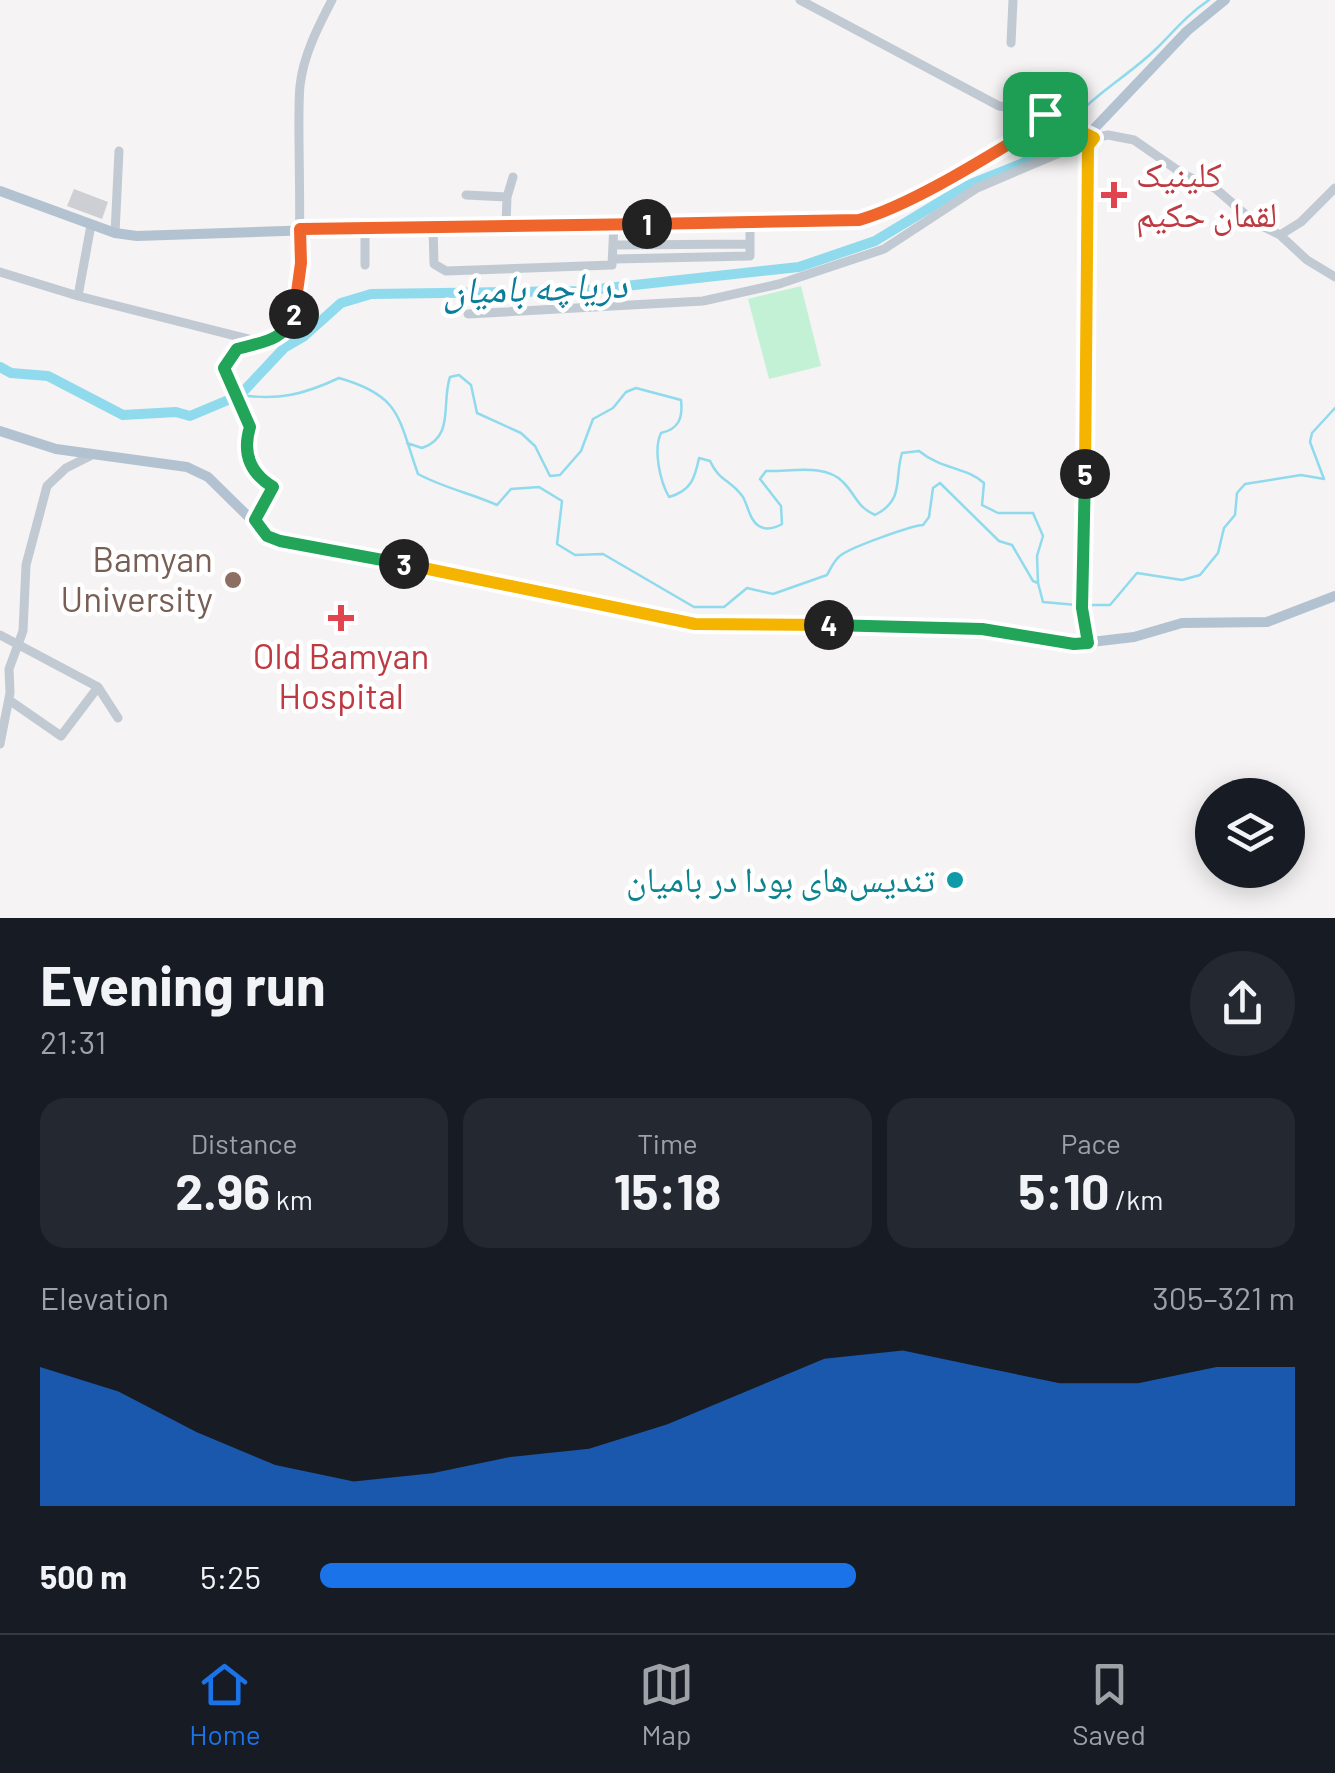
<!DOCTYPE html>
<html lang="en">
<head>
<meta charset="utf-8">
<style>
	body { margin:0; font-family:Barlow,"Noto Naskh Arabic",sans-serif; background:#242831; color:#f1f3f6; height:100vh; display:flex; flex-direction:column; font-size:38px; white-space:nowrap }
	* { box-sizing:border-box; margin:0 }
	p { font-size:32px; color:#9ea1a6 }
	.icon { flex:none; width:55px; height:55px; fill:none; stroke:currentColor; stroke-width:2; stroke-linecap:round; stroke-linejoin:round }
	.map { position:relative; height:918px; overflow:hidden }
	.drawer { display:flex; flex-direction:column; background:#171b24; flex:1 }
	.drawer>* { flex:none }
	.tools { position:absolute; left:1195px; top:778px; display:grid; gap:20px }
	.tools a { display:grid; place-items:center; width:110px; height:110px; border-radius:50%; background:#171b24; box-shadow:0 5px 25px #0003; font-size:50px }
	.pin { position:absolute; display:grid; place-items:center; width:85px; height:85px; color:#fff; margin:-42px; border-radius:20px; box-shadow:0 5px 15px #0006 }
	.km { position:absolute; width:50px; height:50px; margin:-25px; border-radius:50%; background:#222; color:#fff; font-size:28px; line-height:50px; text-align:center }
	.round { display:grid; place-items:center; flex:none; width:105px; height:105px; border-radius:52px; background:#242831 }
	.head { display:flex; align-items:center; justify-content:space-between; height:170px; padding:0 40px }
	h1 { font-size:55px; font-weight:700; line-height:75px }
	.figures { display:grid; grid-template-columns:repeat(3,1fr); gap:15px; height:170px; padding:10px 40px }
	.figures div { display:grid; align-content:center; border-radius:25px; background:#242831; text-align:center }
	.figures b { font-size:50px; font-weight:700 }
	.figures small { font-size:28px; font-weight:400 }
	.figures p { font-size:28px }
	.chart { height:280px; padding:20px 40px }
	.chart p { display:flex; justify-content:space-between }
	.chart svg { width:100%; height:180px; margin-top:10px; fill:#1a73e8; opacity:.7 }
	ul { padding:0 40px; list-style:none; font-size:32px }
	li { display:grid; grid-template-columns:160px 120px 1fr; align-items:center; height:75px }
	li i { height:25px; border-radius:12px; background:#1a73e8 }
	.tabs { display:flex; justify-content:space-around; align-items:center; height:140px; border-top:2px solid #363941; background:#171b24; font-size:28px; color:#9ea1a6 }
	.tabs a { display:grid; justify-items:center; gap:5px }
	.tabs .on { color:#1a73e8 }
	.map>svg:first-child { display:block }
	.green { fill:#c3f1d5 }
	.lines { fill:none; stroke-linecap:round; stroke-linejoin:round }
	.stream { stroke:#90daee; stroke-width:2.5 }
	.river { stroke:#90daee; stroke-width:10 }
	.building { fill:#cdcfd5 }
	.minor { stroke:#c1cad2; stroke-width:9 }
	.major { stroke:#b3c2d1; stroke-width:10 }
	.split-1-casing { stroke:#fff; stroke-width:20 }
	.split-2-casing { stroke:#fff; stroke-width:20 }
	.split-3-casing { stroke:#fff; stroke-width:20 }
	.split-4-casing { stroke:#fff; stroke-width:20 }
	.split-5-casing { stroke:#fff; stroke-width:20 }
	.split-6-casing { stroke:#fff; stroke-width:20 }
	.split-1 { stroke:#f0652b; stroke-width:12 }
	.split-2 { stroke:#f0652b; stroke-width:12 }
	.split-3 { stroke:#22a559; stroke-width:12 }
	.split-4 { stroke:#f5b400; stroke-width:12 }
	.split-5 { stroke:#22a559; stroke-width:12 }
	.split-6 { stroke:#f5b400; stroke-width:12 }
	.health-dot { fill:#e0444e; stroke:#fff; stroke-width:4 }
	.education-dot { fill:#8d6e63; stroke:#fff; stroke-width:4 }
	.culture-dot { fill:#0f9aa8; stroke:#fff; stroke-width:4 }
	.labels { text-anchor:middle; stroke-width:9; stroke-linejoin:round; paint-order:stroke }
	.health-label { font-size:35px; fill:#be3a42; stroke:#fff; text-anchor:start }
	.education-label { font-size:35px; fill:#785e54; stroke:#fff; text-anchor:end }
	.culture-label { font-size:35px; fill:#0d838f; stroke:#fff; text-anchor:end }
	.water-label { font-size:38px; font-style:italic; fill:#0c7c9b; stroke:#fff }
</style>
</head>
<body>
<div class="map">
<svg width="1335" height="918" viewBox="0 0 1335 918">
	<rect width="100%" height="100%" fill="#f5f3f3"/>
	<path class="green" d="M801 286 821 366 769 379 748 299Z"/>
	<g class="lines">
		<path class="stream" d="M1078 114C1102 89 1133 72 1157 48 1175 30 1188 14 1209 0
			M241 395C278 401 305 394 339 378 402 396 398 418 418 474 444 488 470 493 497 505L511 489 539 487 562 501 557 544 575 555 603 554 694 607H724L747 588 773 594 827 575C831 568 834 560 841 555 852 547 910 526 923 525L929 517 933 488 940 483 999 541 1012 545 1033 581 1038 583 1043 602 1077 605
			M407 443 422 448C455 437 441 403 450 377L459 375 471 385 477 413 521 433 535 446 550 476 560 475 581 451 593 419 613 408 626 392 636 388 681 400C683 418 679 429 661 433 653 450 660 481 669 497 691 491 695 478 699 458L710 461C719 481 731 480 743 497 748 506 750 521 759 526 767 531 775 528 782 524L781 506 760 479 766 471C790 472 825 463 843 482 856 495 857 507 875 515 905 500 894 479 902 453L919 451C942 470 967 467 984 483L982 505 998 513H1033L1043 536 1037 556 1038 583
			M1087 605H1110L1137 573 1182 580 1200 575 1218 553 1224 528 1235 515 1237 493 1245 484 1301 475 1324 479 1310 442 1312 433 1335 408"/>
		<path class="river" d="M0 367 11 373 48 376 123 415 176 412 190 416 240 395 284 348 303 337 341 303 371 294 580 291 799 267 875 241 966 186 1021 164 1046 149 1078 114"/>
	</g>
	<path class="building" d="M74 189 108 202 102 219 67 206Z"/>
	<g class="lines">
		<path class="minor" d="M800 0 999 106 1033 111
			M1011 43 1013 0
			M1094 138 1108 135 1134 140 1183 174 1216 189 1254 222 1280 235 1307 260 1335 277
			M466 195 507 197 506 225
			M507 197 513 177
			M433 226 434 264 446 271 612 265 614 224
			M365 228V265
			M115 233 119 151
			M1280 235 1301 222 1335 188
			M615 245 750 244
			M615 259 750 256V222
			M0 272 78 296 91 225
			M78 296 260 342
			M468 314 703 301 779 284 884 249 977 188 1083 143
			M255 521 273 487C250 473 242 453 250 427L224 368 237 349C254 344 274 343 286 330 309 307 295 131 300 86 303 56 318 27 332 0
			M0 635 98 687 118 718
			M9 700 61 736 98 687
			M0 744 10 693 9 669 23 631 26 565 47 486 66 468 90 456"/>
		<path class="major" d="M1031 116a7 7 0 1 1 14 0a7 7 0 1 1-14 0Z
			M1045 114 1086 134
			M1082 139a6 6 0 1 1 12 0a6 6 0 1 1-12 0Z
			M1090 133 1187 31 1225 0
			M1088 145 1082 608 1088 643
			M0 191 115 233 137 236 433 226 859 220C895 210 1014 149 1035 122
			M0 431 56 449 187 467 208 477 267 535 280 541 299 542 695 625 732 627 928 626 981 629 1074 644 1134 637 1182 623 1267 622 1335 596"/>
	</g>
	<g class="lines">
		<defs>
			<path id="split-1" d="M647 224 859 220C905 207 971 167 1012 142 1023 135 1031 123 1043 121L1045 114"/>
			<path id="split-2" d="M294 314 301 263 300 229 647 224"/>
			<path id="split-3" d="M294 314C285 341 262 342 237 349L224 368 250 427C242 453 250 473 273 487L255 520 267 536 280 541 404 564"/>
			<path id="split-4" d="M404 564 695 624 829 625"/>
			<path id="split-5" d="M829 625 982 629 1074 644 1088 643 1082 608 1085 474"/>
			<path id="split-6" d="M1045 114 1094 138 1088 146 1085 474"/>
		</defs>
		<use href="#split-1" class="split-1-casing"/>
		<use href="#split-2" class="split-2-casing"/>
		<use href="#split-3" class="split-3-casing"/>
		<use href="#split-4" class="split-4-casing"/>
		<use href="#split-5" class="split-5-casing"/>
		<use href="#split-6" class="split-6-casing"/>
		<use href="#split-1" class="split-1"/>
		<use href="#split-2" class="split-2"/>
		<use href="#split-3" class="split-3"/>
		<use href="#split-4" class="split-4"/>
		<use href="#split-5" class="split-5"/>
		<use href="#split-6" class="split-6"/>
	</g>
	<g class="health-dot">
		<path d="M1109 180h10v10h10v10h-10v10h-10v-10h-10v-10h10z"/>
		<path d="M336 603h10v10h10v10h-10v10h-10v-10h-10v-10h10z"/>
	</g>
	<circle class="education-dot" cx="233" cy="580" r="10"/>
	<circle class="culture-dot" cx="955" cy="880" r="10"/>
	<g class="labels">
		<g class="health-label">
			<text x="1136" y="187">کلینیک<tspan x="1136" dy="40">لقمان حکیم</tspan></text>
			<text x="341" y="669" text-anchor="middle">Old Bamyan<tspan x="341" dy="40">Hospital</tspan></text>
		</g>
		<g class="education-label">
			<text x="213" y="572">Bamyan<tspan x="213" dy="40">University</tspan></text>
		</g>
		<g class="culture-label">
			<text x="935" y="892">تندیس‌های بودا در بامیان</text>
		</g>
		<g class="water-label">
			<text transform="translate(535 288) rotate(-2)" y="13">دریاچه بامیان</text>
		</g>
	</g>
</svg>
<div class="tools">
<a><svg class="icon" aria-label="layers" viewBox="0 0 24 24"><path d="M12 4l9 5-9 5-9-5zM3 14l9 5 9-5"/></svg></a>
</div>
<div class="pin" style="left:1045px;top:114px;background:#1e9e55"><svg class="icon" aria-label="arrive" viewBox="0 0 24 24"><path d="M6 21V4h12l-3 4 3 4H6"/></svg></div>
<b class="km" style="left:647px;top:224px">1</b>
<b class="km" style="left:294px;top:314px">2</b>
<b class="km" style="left:404px;top:564px">3</b>
<b class="km" style="left:829px;top:625px">4</b>
<b class="km" style="left:1085px;top:474px">5</b>
</div>
<section class="drawer">
<div class="head"><div><h1>Evening run</h1><p>21:31</p></div><a class="round"><svg class="icon" aria-label="share" viewBox="0 0 24 24"><path d="M12 15V3M7 8l5-5 5 5M5 13v7h14v-7"/></svg></a></div>
<div class="figures">
<div><p>Distance</p><b>2.96<small> km</small></b></div>
<div><p>Time</p><b>15:18</b></div>
<div><p>Pace</p><b>5:10<small> /km</small></b></div>
</div>
<div class="chart"><p><span>Elevation</span>305–321 m</p>
<svg viewBox="0 0 160 44" preserveAspectRatio="none"><path d="M0 44V10L10 16L20 26L30 34L40 38L50 36L60 32L70 30L80 24L90 16L100 8L110 6L120 10L130 14L140 14L150 10L160 10V44z"/></svg>
</div>
<ul>
<li><b>500 m</b>5:25<i style="width:55%"></i></li>
</ul>
</section>
<nav class="tabs">
<a class="on"><svg class="icon" aria-label="home" viewBox="0 0 24 24"><path d="M3 11l9-7 9 7M6 9v11h12V9"/></svg>Home</a>
<a><svg class="icon" aria-label="map" viewBox="0 0 24 24"><path d="M3 6l6-2 6 2 6-2v14l-6 2-6-2-6 2zM9 4v14M15 6v14"/></svg>Map</a>
<a><svg class="icon" aria-label="saved" viewBox="0 0 24 24"><path d="M7 4h10v16l-5-4-5 4z"/></svg>Saved</a>
</nav>
</body>
</html>
